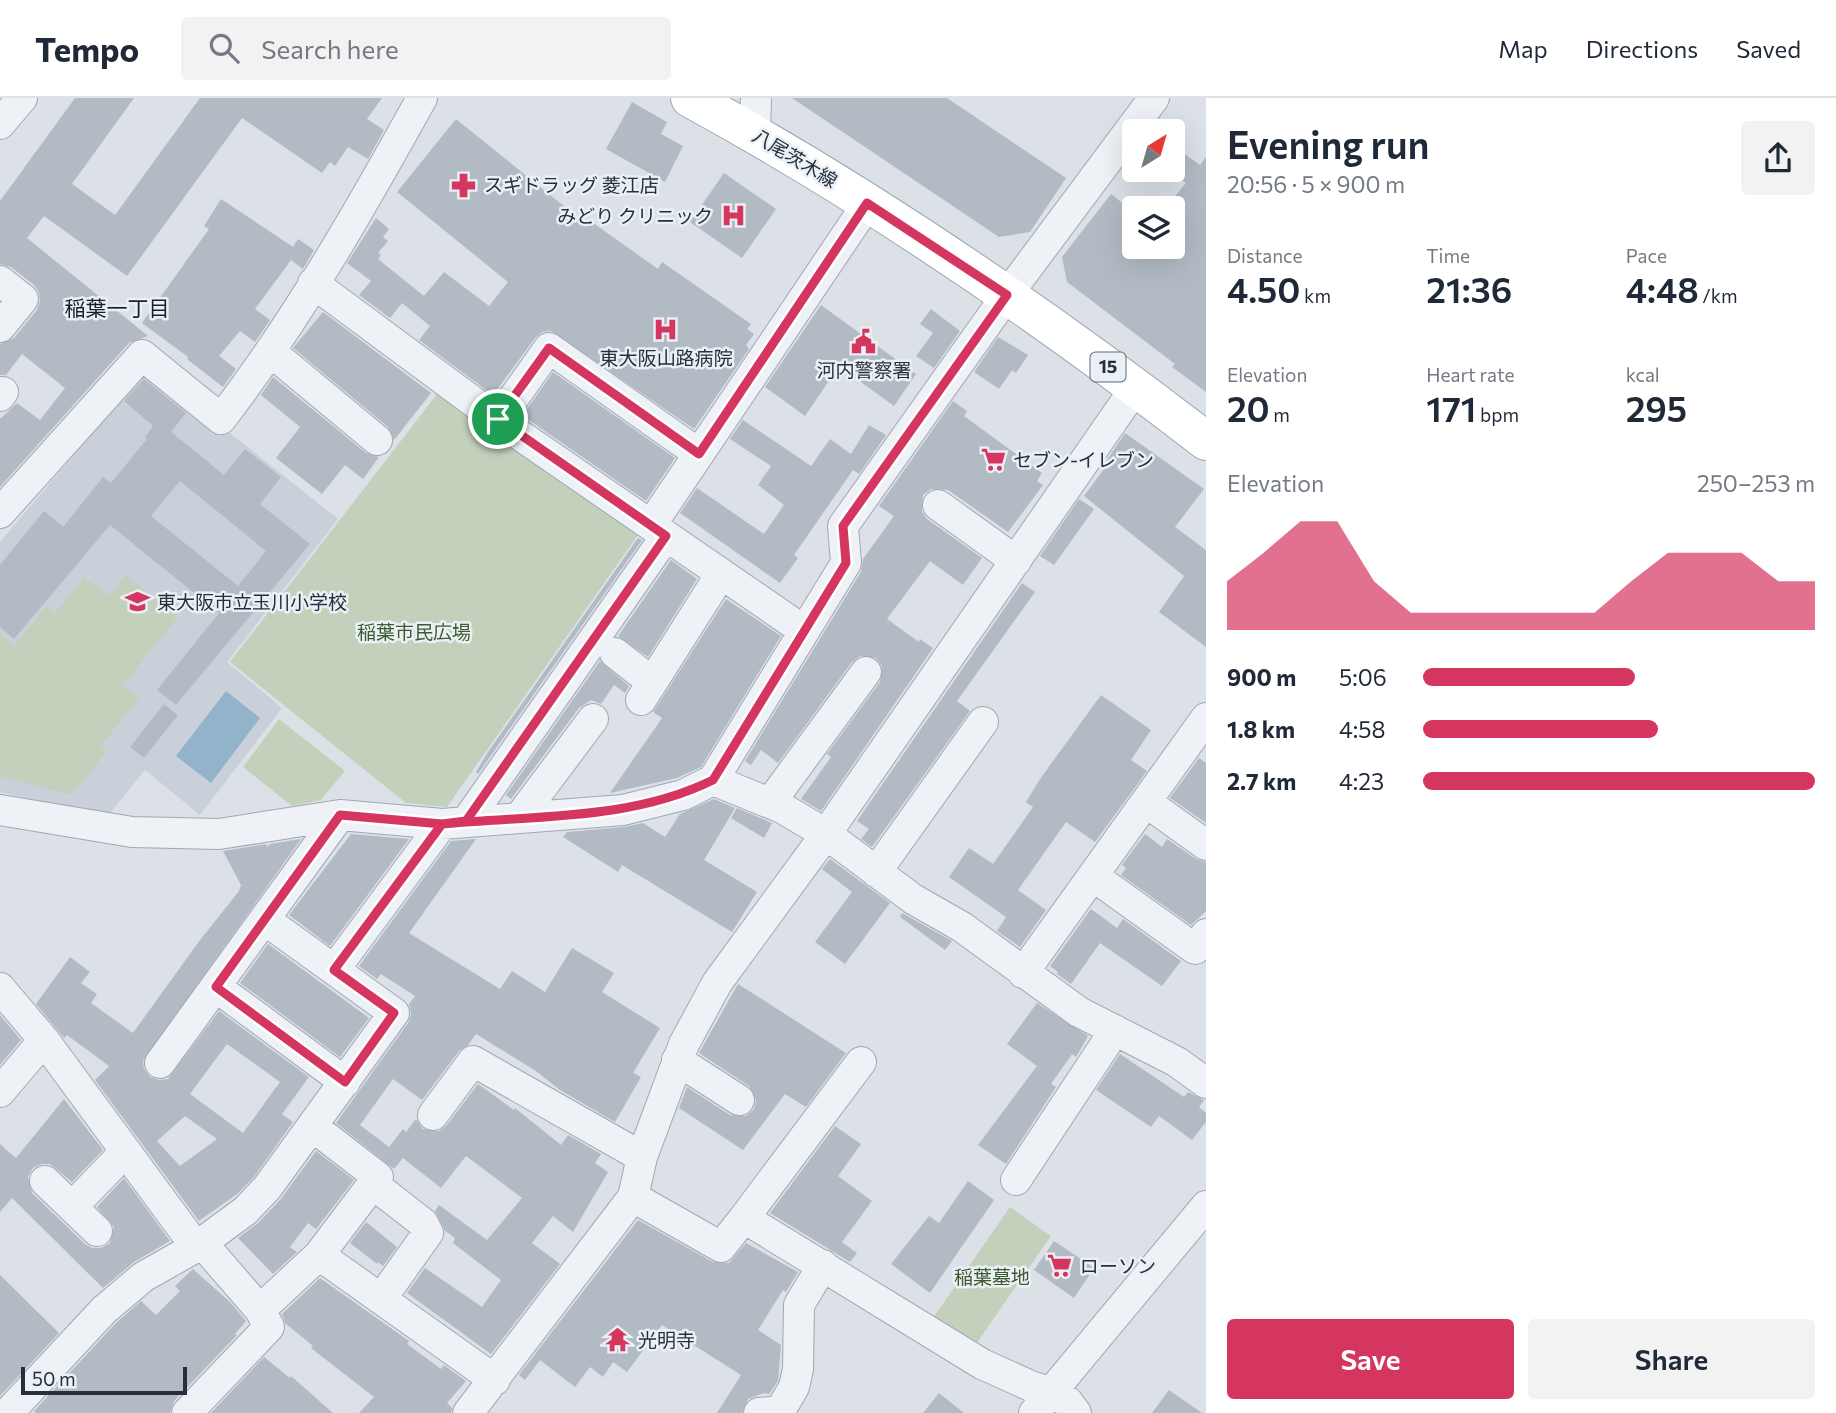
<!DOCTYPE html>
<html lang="en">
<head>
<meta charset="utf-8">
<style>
	body { margin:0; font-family:Commissioner,"Noto Sans JP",sans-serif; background:#f2f2f3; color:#1f2937; height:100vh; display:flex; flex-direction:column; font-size:26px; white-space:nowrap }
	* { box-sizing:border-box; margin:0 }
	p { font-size:23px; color:#747a83 }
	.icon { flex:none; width:38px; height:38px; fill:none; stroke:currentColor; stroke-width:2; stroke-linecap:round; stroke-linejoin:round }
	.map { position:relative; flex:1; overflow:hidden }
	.drawer { display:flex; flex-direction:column; background:#fff; width:630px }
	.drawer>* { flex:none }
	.needle { width:46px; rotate:37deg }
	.controls { position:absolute; left:1122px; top:21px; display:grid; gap:14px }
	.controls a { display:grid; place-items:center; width:63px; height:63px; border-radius:7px; background:#fff; box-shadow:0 7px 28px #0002; font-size:35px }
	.scale { position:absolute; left:21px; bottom:18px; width:166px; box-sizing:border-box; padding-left:7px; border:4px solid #24303d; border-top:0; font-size:19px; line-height:24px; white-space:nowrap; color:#24303d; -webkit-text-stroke:5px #eaf0f4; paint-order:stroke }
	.pin { position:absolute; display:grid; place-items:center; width:60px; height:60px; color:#fff; margin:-30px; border:4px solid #fff; border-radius:50%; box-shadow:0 2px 7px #0007 }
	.round { display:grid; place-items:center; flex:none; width:74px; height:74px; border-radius:7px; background:#f2f2f3 }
	.headline { display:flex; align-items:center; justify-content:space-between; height:119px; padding:0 21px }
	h1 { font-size:38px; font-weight:600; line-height:52px }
	.metrics { display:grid; grid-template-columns:repeat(3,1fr); gap:10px; height:119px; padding:7px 21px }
	.metrics div { display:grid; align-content:center }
	.metrics b { font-size:35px; font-weight:600 }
	.metrics small { font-size:19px; font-weight:400 }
	.metrics p { font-size:19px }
	.chart { height:196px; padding:14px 21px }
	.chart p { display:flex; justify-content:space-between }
	.chart svg { width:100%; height:126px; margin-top:7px; fill:#d5365f; opacity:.7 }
	.button { display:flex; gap:14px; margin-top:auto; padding:14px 21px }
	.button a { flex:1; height:80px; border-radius:7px; background:#d5365f; color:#fff; font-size:28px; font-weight:600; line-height:80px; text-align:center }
	.button a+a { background:#f2f2f3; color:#1f2937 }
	ul { padding:0 21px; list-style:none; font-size:23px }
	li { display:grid; grid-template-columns:112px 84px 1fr; align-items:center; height:52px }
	li i { height:18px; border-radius:9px; background:#d5365f }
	header { display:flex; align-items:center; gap:42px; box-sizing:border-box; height:98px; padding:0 35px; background:#fff; border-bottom:2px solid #e0e1e3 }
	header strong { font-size:33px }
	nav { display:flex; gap:38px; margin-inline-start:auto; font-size:24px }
	.search { width:490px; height:63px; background:#f2f2f3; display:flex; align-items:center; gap:18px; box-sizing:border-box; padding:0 24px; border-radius:7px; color:#747a83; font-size:26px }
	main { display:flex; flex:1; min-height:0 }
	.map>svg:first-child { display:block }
	.built { fill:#c9d0d9 }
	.green { fill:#c3d1bc }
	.water { fill:#93b3ca }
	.building { fill:#b2bac4; fill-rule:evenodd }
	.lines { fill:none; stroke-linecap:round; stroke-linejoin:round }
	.minor-casing { stroke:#a0a8b1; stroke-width:32 }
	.major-casing { stroke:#9aa6b3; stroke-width:40 }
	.minor { stroke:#eef1f5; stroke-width:30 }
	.major { stroke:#fff; stroke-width:38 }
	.route-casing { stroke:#fff; stroke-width:14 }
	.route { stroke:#d5365f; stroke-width:9 }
	.labels { text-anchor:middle; stroke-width:5; stroke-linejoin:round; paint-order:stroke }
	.shield { fill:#eaf0f4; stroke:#5f6a74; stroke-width:2 }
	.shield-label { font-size:18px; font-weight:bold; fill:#24303d }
	.street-label { font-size:19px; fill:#24303d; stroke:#eaf0f4 }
	.poi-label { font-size:19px; fill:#24303d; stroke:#eaf0f4; text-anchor:start }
	.park-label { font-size:19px; fill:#3d5a31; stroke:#eaf0f4 }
	.neighbourhood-label { font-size:21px; fill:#17212e; stroke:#eaf0f4 }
</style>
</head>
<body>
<header>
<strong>Tempo</strong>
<div class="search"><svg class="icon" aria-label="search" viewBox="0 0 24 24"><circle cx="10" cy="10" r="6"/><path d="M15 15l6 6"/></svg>Search here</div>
<nav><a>Map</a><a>Directions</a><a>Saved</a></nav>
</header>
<main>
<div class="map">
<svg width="1206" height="1315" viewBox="0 0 1206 1315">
	<rect width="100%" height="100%" fill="#dbe1e7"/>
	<path class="built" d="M148 270 338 421 227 564 282 610 200 717 145 672 106 720 0 694V444Z"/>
	<path class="green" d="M441 291 640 434 447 709 406 705 230 564Z
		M126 477 178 519 123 587 139 600 101 648 107 653 72 697 0 678V536L15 547 46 508 55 515 84 479 108 498Z
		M279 621 345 673 321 702 292 708 243 669Z
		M1010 1109 1051 1138 974 1249 933 1220Z"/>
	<path class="water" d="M226 593 260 620 211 685 176 658Z"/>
	<path class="building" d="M75 0H134L72 86 115 117 200 0H382L367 21 384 32 368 61 348 49 335 68 330 64 322 75 242 20 127 178 44 118 27 140 148 238 129 245 0 389V321L17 305 40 322 65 290 22 256 6 277H0V246L14 240 37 212 40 203 39 194 34 187 11 169 0 166V103Z
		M792 0H947L1066 80 1030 134 999 139Z
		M632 4 667 24 661 36 683 48 665 84 606 51Z
		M456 21 586 126 589 122 658 171 662 164 751 226 747 231 754 236 746 247 749 251 694 331 551 233 542 234 535 240 493 297 419 242 430 228 402 205 390 220 359 197 371 183 347 165 376 120 389 131 383 139 388 143 378 155 381 157 378 161 424 198 444 174 489 208 508 184 397 94Z
		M1172 47 1200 67 1206 59V294L1172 269 1175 266 1067 184 1062 159 1111 96 1134 114V149H1172V102L1186 85 1172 75Z
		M724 75 776 111 742 160 690 124Z
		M221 101 293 149 298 141 314 152 303 171 291 162 255 211 270 222 255 244 240 233 219 258 236 271 223 289 187 261 188 259 142 225 209 131 204 128Z
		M821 207 916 276 894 308 839 268 805 318 765 289Z
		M931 211 960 233 934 270 916 258 933 235 920 226Z
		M323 214 431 295 394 342 388 329 293 250Z
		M998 239 1028 257 1016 275 1012 272 999 291 974 274Z
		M553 274 675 360 646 403 526 320 529 317 525 314Z
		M273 279 366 355 379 359 363 381 345 367 322 396 276 360 300 329 261 297Z
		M144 281 186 315 171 334 224 377 245 351 281 379 260 406 310 446 176 607 157 592 219 515 110 427 14 541 0 529V467L44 413 63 429 103 379 111 385 147 341 145 339 153 328 124 303ZM180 383 266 453 238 488 151 418Z
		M953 303 967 313 964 318 1042 375 1037 383 1043 387 1008 434 948 392 931 391 923 397 922 414 927 421 982 460 963 487 930 463 887 521 919 544 920 541 933 550 821 713 801 701 831 659 827 656 880 584 882 568 876 560 860 558 852 564 778 665 761 652 751 667 745 663 861 474 863 461 894 418 879 408Z
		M743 322 811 368 830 341 851 356 869 327 886 337 859 376 853 372 794 457 798 460 780 485 680 415 697 390 764 436 784 407 758 387 771 368 730 341Z
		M1125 335 1204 391 1175 429 1206 452V549L1159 514 1184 478 1084 398 1107 367 1105 365Z
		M1079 401 1094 411 1054 467 1040 458Z
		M638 440 642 442 478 676 476 674 488 654Z
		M671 462 697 481 648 559 618 538Z
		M1022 485 1035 494 957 603 970 613 872 749 861 741 869 731 857 723Z
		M726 501 781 538 701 669 677 680 610 695 662 620 653 614Z
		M600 563 629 588 625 595 614 587 601 606 591 602 579 610 511 701 506 697Z
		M1101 597 1151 632 1131 662 1147 673 1095 744 1066 724 1018 792 1046 812 1020 849 997 833 1006 819 949 779 969 750 993 766 1033 709 1026 704 1040 681Z
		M164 606 178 617 144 660 130 649Z
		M1199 660 1206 665V725L1170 700Z
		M714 701 735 710 704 762 757 794 732 834 622 767 618 774 563 739 567 734 624 729 643 725 665 739 680 716Z
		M737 710 772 725 764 740 731 720Z
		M351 736 409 741 330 848 289 817Z
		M1145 736 1162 749 1167 741 1196 761 1206 764V813L1191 827 1121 777 1126 770 1122 767Z
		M301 741 143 963 144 971 150 979 159 982 168 981 219 913 309 979 282 1016 293 1024 254 1079 237 1096 199 1123 95 982 109 968 67 937 64 940 36 906 70 859 90 874 81 885 97 896 91 905 133 935 197 846 239 793 241 787 223 753 266 746 267 749 270 746ZM227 946 280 984 243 1035 190 996ZM185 1018 217 1041 180 1068 157 1043Z
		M476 741 409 835 500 891 512 873 545 894 572 850 614 875 602 894 660 930 633 975 641 979 615 1024 560 992 536 973 476 936 468 947 459 953 422 1002 393 981 360 1027 389 1049 403 1031 406 1034 416 1021 423 1031 439 1033 447 1027 478 986 514 1012 515 1010 561 1047 568 1037 601 1056 595 1065 608 1074 573 1134 553 1118 532 1145 560 1166 491 1256 407 1195 425 1170 482 1209 501 1182 453 1145 455 1140 445 1133 435 1113 439 1107 487 1142 522 1100 466 1058 441 1090 403 1060 394 1071 336 1025 408 925 411 916 409 906 415 898 381 876 377 881 359 868 451 743Z
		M830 761 890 805 845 866 815 844 852 794 822 771Z
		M1091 811 1117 830 1123 821 1181 863 1162 888 1100 845 1071 886 1057 876 1058 874 1050 868Z
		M902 815 904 816 952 843 945 852 900 819Z
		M268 846 369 920 340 959 240 885Z
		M738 886 846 955 806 1009 785 996 743 1052 679 1010 687 989 730 1017 746 1018 754 1011 756 1002 749 988 699 955Z
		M1037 905 1088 938 1076 959 1072 956 1051 986 1056 989 1006 1066 978 1047 1037 968 1007 946Z
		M0 917 21 942 0 967Z
		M1120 956 1184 999 1188 994 1204 1002 1199 1009 1206 1015V1024L1192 1042 1159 1018 1151 1029 1096 992Z
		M64 1001 103 1052 72 1084 50 1066H41L33 1070 28 1079 32 1095 85 1146 92 1150H101L110 1145 114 1129 97 1109 124 1080 170 1143 134 1164 103 1190 12 1100 0 1114V1046L16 1060Z
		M835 1028 861 1046 838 1078 872 1103 842 1144 857 1155 850 1164 770 1115Z
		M316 1053 354 1082 316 1131 308 1125 290 1149 297 1154 273 1176 238 1140 258 1125 280 1102Z
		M968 1083 994 1102 930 1195 891 1166 929 1118 939 1125Z
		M638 1122 713 1164 729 1165 746 1145 798 1174 786 1194 783 1192 758 1232 781 1247 778 1283 769 1296 764 1295 748 1301 742 1315H717L741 1277 662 1227 627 1274 613 1264 603 1279 590 1269 575 1289 540 1262 525 1282 519 1277Z
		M366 1124 397 1149 383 1168 378 1164 377 1166 350 1145Z
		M1054 1143 1094 1170 1074 1200 1034 1172Z
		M193 1171 230 1204 246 1223 235 1236 237 1237 174 1303 170 1315H36L34 1313 116 1225 141 1203 156 1217 180 1193 175 1188Z
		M0 1177 59 1235 0 1298Z
		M320 1180 409 1243 407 1246 441 1271 444 1267 466 1283 447 1305 452 1310 451 1315H359L374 1299 311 1250 313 1248 285 1225 282 1216Z
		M264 1259 290 1280 291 1278 333 1315H211Z
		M1169 1292 1202 1315H1152Z
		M939 1295 964 1315H923Z"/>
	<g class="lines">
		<defs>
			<path id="minor" d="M0 26 22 0
				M755 36 756 0
				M0 183 23 201 0 229
				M313 185 498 322 803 532
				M271 254 377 342
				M0 298 3 294
				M498 322 549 250 699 356
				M938 407 1016 463
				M0 415 142 257 221 321C298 221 361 110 422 0
				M651 427 868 105
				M615 555 652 584
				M641 602 721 476
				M713 682 846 465 843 428 1007 197 1154 0
				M1146 704 1206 747
				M770 705 866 574
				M0 712 132 734 219 736 340 717 442 726 623 712 683 697 713 682 782 710 826 736 913 801 962 829 1079 914 1177 964 1206 985
				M519 720 593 621
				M466 724 666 438
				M876 774 983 624
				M1093 778 1195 851 1206 836
				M334 872 442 726
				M1023 875 1206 620
				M216 889 345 984
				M0 890 44 942 196 1149
				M677 962 739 1002
				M160 965 340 717
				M0 994 44 942
				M433 1017 473 963 642 1059 633 1099 468 1315
				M642 1059 684 946 717 885 826 736 1136 289
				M1016 1082 1115 932
				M45 1083 97 1133
				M373 1086 423 1125 428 1135 381 1201
				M633 1099 721 1149 744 1120 982 1266 1033 1289 1051 1294 1068 1304 1076 1315
				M72 1109 125 1054
				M744 1120 861 964
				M319 1157 495 1282
				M260 1212 319 1157 378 1079 312 1028
				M8 1315 104 1212 143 1179 196 1149 245 1113 267 1090 394 915 265 822
				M187 1315 269 1229 260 1212 202 1145
				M759 1315 780 1313 794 1289 798 1271 799 1207 823 1167
				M1034 1315 1206 1108"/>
			<path id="major" d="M690 0C871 99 1043 217 1206 343"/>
		</defs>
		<use href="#minor" class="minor-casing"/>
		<use href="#major" class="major-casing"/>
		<use href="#minor" class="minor"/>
		<use href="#major" class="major"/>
	</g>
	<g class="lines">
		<defs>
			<path id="route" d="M498 321 666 438 466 723 442 726 340 717 216 889 345 984 394 915 334 872 442 726C533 717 630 723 713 682L846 465 843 428 1007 197 867 105 699 356 549 250 498 321"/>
		</defs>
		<use href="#route" class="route-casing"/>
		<use href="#route" class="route"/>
	</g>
	<defs>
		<symbol id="pharmacy-bare" viewBox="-9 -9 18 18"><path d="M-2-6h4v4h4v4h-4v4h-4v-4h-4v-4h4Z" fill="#d5365f" stroke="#eaf0f4" stroke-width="2.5" paint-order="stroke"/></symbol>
		<symbol id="hospital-bare" viewBox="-9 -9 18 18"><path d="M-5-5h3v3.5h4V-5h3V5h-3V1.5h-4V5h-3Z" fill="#d5365f" stroke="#eaf0f4" stroke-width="2.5" paint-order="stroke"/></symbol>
		<symbol id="civic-bare" viewBox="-9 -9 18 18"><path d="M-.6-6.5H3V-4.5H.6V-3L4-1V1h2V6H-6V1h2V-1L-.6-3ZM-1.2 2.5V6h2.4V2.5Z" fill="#d5365f" stroke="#eaf0f4" stroke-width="2.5" paint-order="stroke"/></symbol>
		<symbol id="supermarket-bare" viewBox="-9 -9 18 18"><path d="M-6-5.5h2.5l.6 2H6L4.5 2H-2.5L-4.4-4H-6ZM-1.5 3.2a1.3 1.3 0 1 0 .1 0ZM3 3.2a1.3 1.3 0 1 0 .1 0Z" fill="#d5365f" stroke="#eaf0f4" stroke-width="2.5" paint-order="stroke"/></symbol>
		<symbol id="school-bare" viewBox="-9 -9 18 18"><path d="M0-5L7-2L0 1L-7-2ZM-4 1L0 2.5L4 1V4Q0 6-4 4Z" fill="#d5365f" stroke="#eaf0f4" stroke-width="2.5" paint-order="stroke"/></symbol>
		<symbol id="temple-bare" viewBox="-9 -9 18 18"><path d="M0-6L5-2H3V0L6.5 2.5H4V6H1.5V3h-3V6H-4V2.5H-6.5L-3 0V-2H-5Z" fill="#d5365f" stroke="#eaf0f4" stroke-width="2.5" paint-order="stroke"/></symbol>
	</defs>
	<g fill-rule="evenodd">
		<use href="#pharmacy-bare" x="446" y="70" width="35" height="35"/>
		<use href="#hospital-bare" x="716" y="100" width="35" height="35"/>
		<use href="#hospital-bare" x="648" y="214" width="35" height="35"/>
		<use href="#civic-bare" x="846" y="226" width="35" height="35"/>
		<use href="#supermarket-bare" x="976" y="344" width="35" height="35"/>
		<use href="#school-bare" x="120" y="486" width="35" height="35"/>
		<use href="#supermarket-bare" x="1042" y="1150" width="35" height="35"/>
		<use href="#temple-bare" x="600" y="1224" width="35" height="35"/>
	</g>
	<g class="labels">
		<rect class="shield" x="1090.5" y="254.5" width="35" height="29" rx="5"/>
		<g class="shield-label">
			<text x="1108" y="275">15</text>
		</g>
		<g class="street-label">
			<text transform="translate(795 60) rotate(31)" y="7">八尾茨木線</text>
		</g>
		<g class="poi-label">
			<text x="484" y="94">スギドラッグ 菱江店</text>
			<text x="713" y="125" text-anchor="end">みどり クリニック</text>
			<text x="666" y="267" text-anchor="middle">東大阪山路病院</text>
			<text x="864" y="279" text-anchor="middle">河内警察署</text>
			<text x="1013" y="369">セブン-イレブン</text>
			<text x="157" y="511">東大阪市立玉川小学校</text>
			<text x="1080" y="1175">ローソン</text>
			<text x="638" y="1249">光明寺</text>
		</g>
		<g class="park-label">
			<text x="414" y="541">稲葉市民広場</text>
			<text x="992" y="1186">稲葉墓地</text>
		</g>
		<g class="neighbourhood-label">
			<text x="117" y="218">稲葉一丁目</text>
		</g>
	</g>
</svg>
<div class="controls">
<a><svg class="needle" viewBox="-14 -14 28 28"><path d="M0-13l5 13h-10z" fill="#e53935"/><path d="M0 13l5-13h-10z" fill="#747a83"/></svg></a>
<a><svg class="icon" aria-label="layers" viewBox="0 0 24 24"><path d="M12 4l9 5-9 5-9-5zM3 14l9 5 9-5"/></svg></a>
</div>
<div class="scale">50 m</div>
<div class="pin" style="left:498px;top:321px;background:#1e9e55"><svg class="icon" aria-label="arrive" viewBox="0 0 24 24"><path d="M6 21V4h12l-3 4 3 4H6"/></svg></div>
</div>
<section class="drawer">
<div class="headline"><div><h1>Evening run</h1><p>20:56 · 5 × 900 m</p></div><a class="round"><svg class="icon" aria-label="share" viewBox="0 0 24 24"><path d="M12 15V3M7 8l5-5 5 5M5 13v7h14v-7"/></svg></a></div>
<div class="metrics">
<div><p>Distance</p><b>4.50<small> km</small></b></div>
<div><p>Time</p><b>21:36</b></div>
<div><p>Pace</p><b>4:48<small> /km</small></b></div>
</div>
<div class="metrics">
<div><p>Elevation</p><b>20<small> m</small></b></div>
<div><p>Heart rate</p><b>171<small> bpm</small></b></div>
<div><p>kcal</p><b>295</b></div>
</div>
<div class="chart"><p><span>Elevation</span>250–253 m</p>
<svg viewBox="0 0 160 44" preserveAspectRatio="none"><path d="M0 44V27L10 17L20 6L30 6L40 27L50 38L60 38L70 38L80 38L90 38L100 38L110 27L120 17L130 17L140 17L150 27L160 27V44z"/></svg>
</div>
<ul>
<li><b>900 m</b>5:06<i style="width:54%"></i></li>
<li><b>1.8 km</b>4:58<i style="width:60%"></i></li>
<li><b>2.7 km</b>4:23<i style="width:100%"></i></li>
</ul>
<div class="button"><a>Save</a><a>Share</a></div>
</section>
</main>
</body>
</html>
